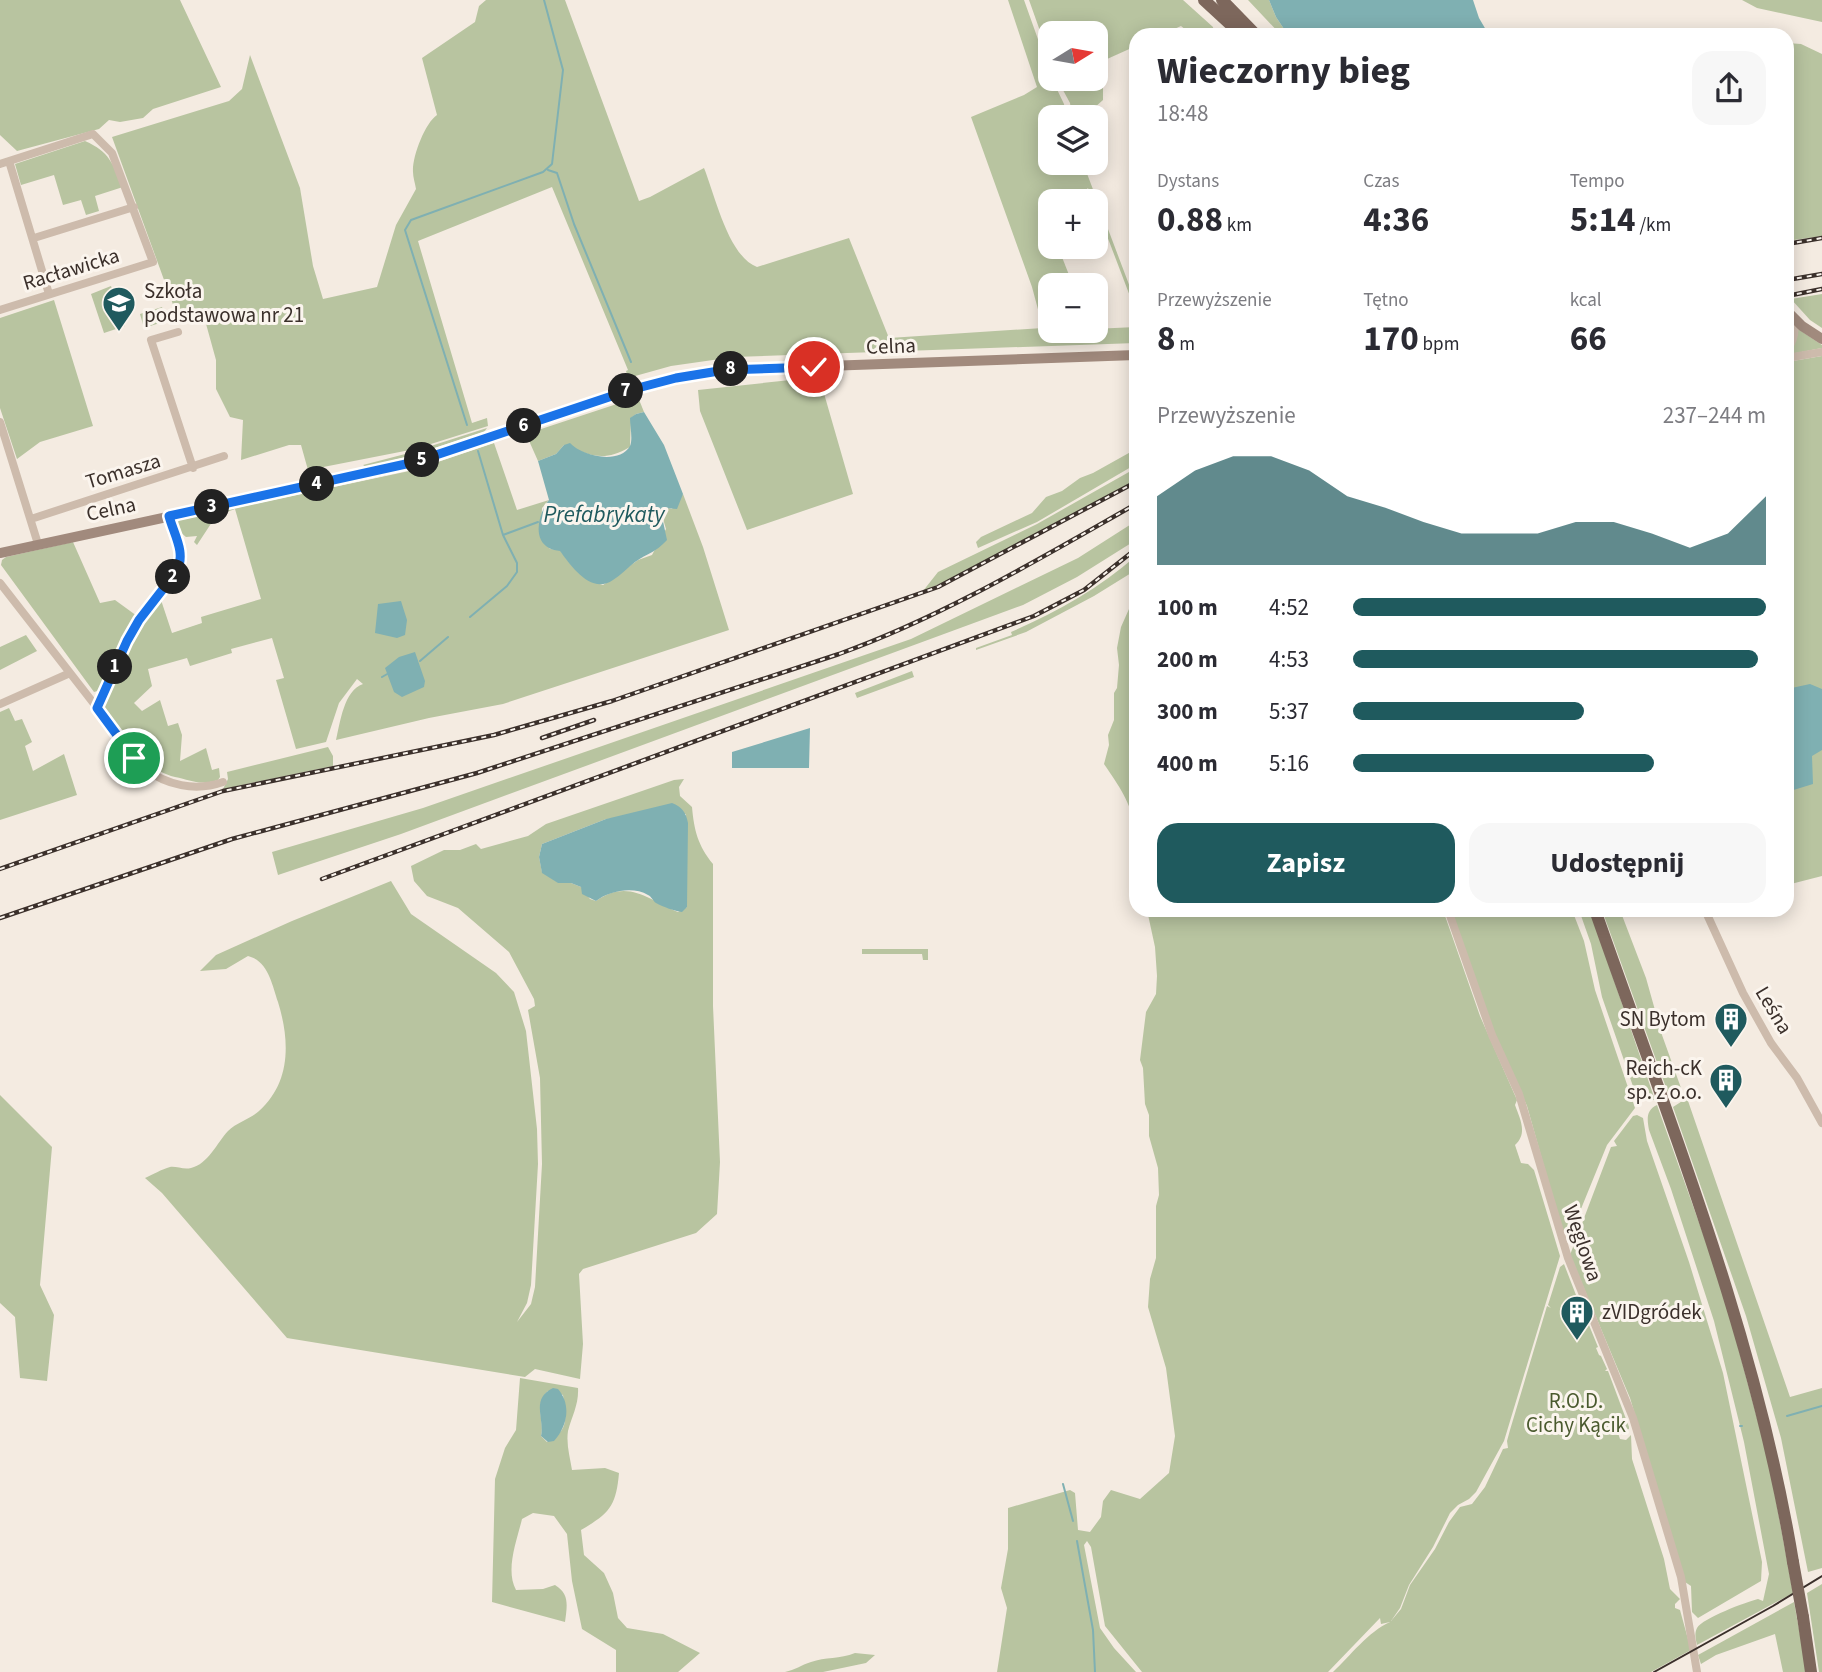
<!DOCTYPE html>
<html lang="pl">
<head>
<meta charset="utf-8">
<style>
	body { margin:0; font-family:"Source Sans 3",sans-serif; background:#f7f7f7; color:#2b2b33; height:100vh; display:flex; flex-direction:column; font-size:26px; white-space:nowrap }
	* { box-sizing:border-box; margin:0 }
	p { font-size:23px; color:#7c7c81 }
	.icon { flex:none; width:38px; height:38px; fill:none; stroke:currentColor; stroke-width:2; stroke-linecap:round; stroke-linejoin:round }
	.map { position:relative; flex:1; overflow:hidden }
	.details { position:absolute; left:1129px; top:28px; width:665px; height:889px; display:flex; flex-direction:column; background:#fff; border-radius:21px; box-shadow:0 4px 18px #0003 }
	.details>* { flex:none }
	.needle { width:46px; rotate:79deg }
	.fabs { position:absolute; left:1038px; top:21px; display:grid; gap:14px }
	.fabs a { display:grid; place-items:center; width:70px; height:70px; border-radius:14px; background:#fff; box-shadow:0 4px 18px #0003; font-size:35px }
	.pin { position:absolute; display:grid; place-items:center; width:60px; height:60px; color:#fff; margin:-30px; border:4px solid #fff; border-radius:50%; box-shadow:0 2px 7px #0007 }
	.km { position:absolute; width:35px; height:35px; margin:-18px; border-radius:50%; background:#222; color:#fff; font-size:19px; line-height:35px; text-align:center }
	.round { display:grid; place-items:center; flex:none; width:74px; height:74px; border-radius:21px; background:#f7f7f7 }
	.summary { display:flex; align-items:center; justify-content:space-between; height:119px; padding:0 28px }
	h1 { font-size:38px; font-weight:700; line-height:52px }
	.metrics { display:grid; grid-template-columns:repeat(3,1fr); gap:10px; height:119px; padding:7px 28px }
	.metrics div { display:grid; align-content:center }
	.metrics b { font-size:35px; font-weight:700 }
	.metrics small { font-size:19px; font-weight:400 }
	.metrics p { font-size:19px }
	.chart { height:196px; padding:14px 28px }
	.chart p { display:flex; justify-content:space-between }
	.chart svg { width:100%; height:126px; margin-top:7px; fill:#1f5a5e; opacity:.7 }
	.primary-button { display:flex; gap:14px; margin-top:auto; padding:14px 28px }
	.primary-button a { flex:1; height:80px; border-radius:21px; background:#1f5a5e; color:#fff; font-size:28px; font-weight:700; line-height:80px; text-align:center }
	.primary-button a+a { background:#f7f7f7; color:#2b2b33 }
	ul { padding:0 28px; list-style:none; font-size:23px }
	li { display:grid; grid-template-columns:112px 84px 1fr; align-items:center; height:52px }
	li i { height:18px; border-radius:9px; background:#1f5a5e }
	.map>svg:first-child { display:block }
	.green { fill:#b8c4a0; fill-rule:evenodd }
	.water { fill:#7fb0b2 }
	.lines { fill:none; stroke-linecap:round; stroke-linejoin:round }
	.stream { stroke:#7fb0b2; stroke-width:2 }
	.street { stroke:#cdbbac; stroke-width:8 }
	.secondary { stroke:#a18a7d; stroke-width:10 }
	.primary { stroke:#7d675c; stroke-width:12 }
	.tram { stroke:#3b302b; stroke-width:2 }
	.rail-casing { stroke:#3b302b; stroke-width:4.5 }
	.rail { stroke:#fbf5ee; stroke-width:2; stroke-dasharray:5; stroke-linecap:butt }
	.primary-bridge { stroke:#7d675c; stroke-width:12 }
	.route-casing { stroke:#fff; stroke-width:14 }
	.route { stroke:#1a73e8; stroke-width:9 }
	.labels { text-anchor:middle; stroke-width:6; stroke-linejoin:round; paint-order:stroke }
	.street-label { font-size:21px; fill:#3b302b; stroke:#fbf5ee }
	.poi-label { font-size:21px; fill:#3b302b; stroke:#fbf5ee; text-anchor:start }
	.park-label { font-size:21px; fill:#4a5a2e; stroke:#fbf5ee }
	.water-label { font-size:23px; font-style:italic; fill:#1f5a5e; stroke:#fbf5ee }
</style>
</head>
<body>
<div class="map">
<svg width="1822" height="1672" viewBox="0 0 1822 1672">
	<rect width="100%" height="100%" fill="#f4ebe1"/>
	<path class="green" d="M0 0H180L221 87 153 109 143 118 120 122 109 120 99 129 17 151 0 135Z
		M486 0H565L639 201 650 197 704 168C715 195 728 256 757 267L849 238 889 338 1043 328 1032 287 971 117 1024 95 1037 87 1008 0H1024L1050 73V79H1052L1064 104 1066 117H1050V163H1083L1136 303V312L1096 207V201H1093L1088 188 1074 201H1050V247H1058L1073 285H1050V331L1044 329 1045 336 1058 334 1050 331 1136 327V343L734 357 671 366 628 378 626 371 628 370 552 187 418 241 472 423 487 418 488 426 415 449 308 470 301 445H289L241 460 243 420 230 417 216 389V360L203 313 179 321 112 137 229 101 242 89 250 55 300 188 313 266 323 299 377 287 396 225 416 189C415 183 413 177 413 172 412 157 425 123 437 115L422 58 475 22 479 6Z
		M1029 0H1183L1213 27 1214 35H1192L1181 26 1161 35H1136V46L1096 64V33H1050V59Z
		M1248 0H1269L1276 17 1288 35H1281Z
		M1742 0H1822V22L1757 8Z
		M1787 43 1801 44 1822 54V236L1787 241Z
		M1096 67 1103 87V100L1084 117H1072L1070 103 1057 79H1096Z
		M85 141C110 152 112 163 123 187L95 196 99 211 86 215 81 200 63 205 54 175 21 185 15 164Z
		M111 286 125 326 104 333 91 294Z
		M1822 294V328L1810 320 1791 299Z
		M54 300 93 426 40 442 17 459 0 408V318Z
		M162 307 166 321 144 328 140 314Z
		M1798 329 1822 345V348L1791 354 1790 351Z
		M1822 356V876L1787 885V362Z
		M800 379 823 390 853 494 747 530 700 411 698 390Z
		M638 397 644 412 636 414 631 418 630 447C602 463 591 455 564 445L556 454 538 461 526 434Z
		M487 428 484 432 410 456 366 467 363 465 409 453Z
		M494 443 517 510 549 500 542 508 541 536 550 549 560 550C573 568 582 579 603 585L638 560 652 555 666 529 661 512 665 507 672 509 683 494 703 547 729 630 503 704 429 718 336 740C340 723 344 690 363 684L357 679 339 703 326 742 296 749 276 680 284 678 272 638 231 649 232 653 190 666 187 658 148 669 152 686 134 703 142 711 160 700 168 726 178 723 182 735 180 761 206 748 212 770 219 768 220 777 218 780C199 786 191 780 175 777 144 770 127 738 108 715L104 705C120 662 133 634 160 597L172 633 202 623 201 617 261 599 235 509 216 516 197 545 194 542 197 536 186 537 179 531 177 524 179 520 414 470Z
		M1136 449V464L1131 467 1037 522 978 548 976 542 981 537 1032 513 1046 497 1062 491 1080 478 1093 473Z
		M1136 468V480L967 572 923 591 938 572 1037 524Z
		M1136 521V540L1077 577 1023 605 401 834 278 875 272 852 423 808 911 639 1078 558Z
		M73 542 100 603 115 600 137 616 119 644 104 689 94 692 1 565 2 560 6 557Z
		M1136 556V570L1094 596 1026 632 976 650V648L1012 635 1011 632C1057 612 1098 589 1136 556Z
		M1136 603V829C1130 801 1119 786 1104 764L1109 745 1108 735 1114 720V693L1117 688 1119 665 1117 648 1121 627 1129 609Z
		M26 635 37 651 0 670V647Z
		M912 671 914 677 857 698 855 693Z
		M9 708 15 721 22 719 32 742 25 746 33 771 64 754 77 795 0 820V712Z
		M328 747 333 756V766L223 789 228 779 227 772Z
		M684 779 679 787 680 796 692 807C694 830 698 846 713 864V1006L720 1162 717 1214 696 1233 583 1269 579 1274 583 1344 580 1379 535 1369 525 1377 287 1338 162 1193 145 1178C152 1175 162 1169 170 1167 176 1166 184 1170 191 1168 208 1164 217 1143 228 1131 237 1122 250 1119 259 1111 291 1082 290 1041 278 1002 272 984 268 961 248 956L226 969 200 971 216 955 292 921 391 881 411 914 496 973 514 992 526 1031 537 1129 538 1164 531 1285 527 1303 517 1322 531 1304 535 1287 542 1164 540 1078 528 1010 535 1006 534 999 509 952 458 908 427 896 414 881 411 866 444 850H460L476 844 481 849 528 836 546 824 674 780ZM686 814 687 907 678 912C649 900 628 878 596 901L590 899 581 887 571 883H559L542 872 539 857 542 844 606 819Z
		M1147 910H1443L1480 1016 1517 1100 1515 1105C1520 1119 1528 1133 1515 1145L1521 1163 1528 1164 1534 1170 1560 1256 1504 1441 1476 1492 1469 1499 1458 1505 1450 1513 1433 1547 1409 1585 1400 1608 1391 1621 1401 1609 1410 1585 1435 1549 1449 1522 1460 1507 1472 1504 1485 1487 1503 1449 1508 1448 1507 1441 1510 1430 1547 1306 1551 1308 1548 1305 1560 1267 1564 1264 1576 1295 1575 1296H1577L1598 1347 1596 1348 1599 1355 1601 1356 1607 1369 1605 1371H1608L1629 1427V1429L1618 1433 1620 1439 1626 1440 1631 1435 1632 1459 1664 1559 1670 1589 1680 1599 1675 1604V1608L1680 1610 1691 1650 1651 1672H1333C1351 1655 1368 1632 1390 1622L1381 1624 1380 1618 1328 1672H1142L1105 1626 1091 1547 1087 1541 1084 1545 1100 1628 1114 1648 1136 1672H997L1007 1608 1001 1588 1008 1549V1508L1070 1490 1075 1493 1078 1530 1090 1532 1101 1517 1103 1501 1111 1490 1140 1499 1169 1473 1175 1436 1166 1368 1148 1307 1150 1279 1156 1258V1206L1159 1195 1158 1168 1149 1136V1115L1145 1104 1143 1068 1140 1060 1146 1012 1156 994 1157 976 1155 947Z
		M1450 910H1572L1584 941 1595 990 1635 1108 1607 1145 1572 1231 1567 1236 1562 1230 1527 1106 1497 1041Z
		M1579 910H1590L1655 1100H1643L1635 1092 1602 997 1591 944Z
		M1602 910H1620L1646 978 1662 1035 1681 1088 1668 1093Z
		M862 949H928V960H923L922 954H862Z
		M0 1095 52 1147 40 1285 54 1315 47 1381 20 1378 15 1317 0 1303Z
		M1687 1098 1790 1397 1822 1388V1568L1808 1572 1781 1438 1746 1316 1673 1107Z
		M1657 1105 1722 1287 1769 1463 1793 1593 1697 1645C1696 1640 1694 1634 1697 1628 1703 1618 1746 1602 1758 1599L1763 1601 1769 1574 1744 1442 1714 1321 1671 1189 1649 1130C1647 1119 1646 1110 1657 1105Z
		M1637 1115 1643 1118 1647 1141 1689 1262 1723 1373 1762 1562 1761 1581 1698 1618 1692 1612 1691 1586 1685 1582 1630 1398 1570 1255 1611 1147 1617 1146 1614 1141 1633 1116Z
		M520 1378 578 1388C579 1404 572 1416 568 1431 566 1444 570 1457 572 1470L605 1468 619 1473C616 1506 610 1513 581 1530L584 1555 604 1573 613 1593 618 1618 627 1628 663 1634 700 1653 678 1672H616V1650L582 1629 572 1581 567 1534 554 1516 533 1513 522 1519C517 1540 505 1570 516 1590L543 1589 555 1585C570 1594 567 1606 565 1622L492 1602 495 1479 505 1448 516 1430ZM548 1391 563 1395C566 1418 570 1430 547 1442L541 1436C545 1419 533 1406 548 1391Z
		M1822 1584V1672H1819L1807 1593Z
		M1794 1602 1807 1672H1783L1775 1634 1716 1655 1701 1664 1698 1655Z
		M855 1653 875 1655 866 1663 823 1672H785C795 1670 801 1665 811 1662 825 1657 840 1659 855 1653Z"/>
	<path class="water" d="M1269 0H1473L1479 18 1489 35H1319L1315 29 1307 28 1300 35H1288L1276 17Z
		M644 412 664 445 683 494 677 509 665 508 661 512 667 540C655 553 648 553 635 562 627 568 621 575 613 580 591 595 571 566 560 551 556 550 552 550 549 548 531 538 540 511 549 500L538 461 556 454 564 445 570 443C582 456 619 465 630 446 633 440 630 426 630 418L636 414Z
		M401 601 407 620 405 635 397 638 375 633 378 604Z
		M415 652 425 681 424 687 402 697 394 692 385 668 399 657Z
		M1810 684 1822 689V750L1812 756 1813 784 1787 792V794V689Z
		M810 728 809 768H732V752Z
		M672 803C682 807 686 812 688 823L687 907 682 912C675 911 663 907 656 903 653 901 652 897 648 895 633 886 609 891 596 901L582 894 581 887 571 883H558L542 873 539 857 542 844 606 819Z
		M553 1388 558 1389C572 1405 567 1427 554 1441L548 1442 541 1436C545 1419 530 1399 553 1388Z"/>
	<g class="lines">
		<path class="stream" d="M548 170 557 173 574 224 631 362
			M467 425 405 230 411 220 543 172 552 164 563 70 544 0
			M503 535 538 522
			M470 617 507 586 517 572V563L503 535 478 451
			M420 661 448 637
			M382 677 389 673
			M1787 1416 1822 1406
			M1740 1426H1742
			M1063 1484 1073 1521
			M1077 1541 1093 1630 1095 1672"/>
		<path class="street" d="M9 161 49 294
			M0 164 93 134 112 153 153 262 0 310
			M34 238 134 207
			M178 332 151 340 193 468
			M1787 350C1795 339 1797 329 1792 317
			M1787 358 1822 352
			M0 422 38 544
			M31 519 224 456
			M0 583 144 768C166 785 195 792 223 782
			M0 704 70 673
			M97 707 127 641 181 563V554L169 516
			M1448 910 1492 1035 1519 1094 1568 1258 1633 1418 1681 1577 1697 1672
			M1705 910 1743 993 1771 1043 1797 1078 1822 1123"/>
		<path class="secondary" d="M1787 311 1802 326 1822 339
			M0 553 385 470 415 462 644 385 691 375 739 369 1136 355"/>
		<path class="primary" d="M1204 0 1242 35
			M1222 0 1256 35
			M1595 910C1670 1124 1756 1337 1793 1562
			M1803 1617 1811 1672"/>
		<path class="tram" d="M1654 1672 1773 1606 1822 1576"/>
		<defs>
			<path id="rail" d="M1787 244 1822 238
				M1787 280 1822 274
				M1787 296 1822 289
				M542 738 594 720
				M0 869 223 791 494 735 612 701 938 587 1136 482
				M322 879 1034 616 1084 590 1136 549
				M0 918 232 839 477 773 839 654C944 616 1039 559 1136 504"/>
		</defs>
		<use href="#rail" class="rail-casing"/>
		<use href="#rail" class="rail"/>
		<path class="primary-bridge" d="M1793 1562 1803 1617"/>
	</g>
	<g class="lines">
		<defs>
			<path id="route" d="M134 758 97 708 127 641 139 620 177 571C186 552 174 535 169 516L415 462 630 390 676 378 725 370 814 367"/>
		</defs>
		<use href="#route" class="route-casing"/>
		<use href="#route" class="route"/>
	</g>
	<defs>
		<symbol id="school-pin" viewBox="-11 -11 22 30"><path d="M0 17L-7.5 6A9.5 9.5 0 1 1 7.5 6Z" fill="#1f5a5e" stroke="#fbf5ee"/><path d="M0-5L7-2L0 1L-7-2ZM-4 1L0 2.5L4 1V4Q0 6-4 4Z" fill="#fff"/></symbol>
		<symbol id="building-pin" viewBox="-11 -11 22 30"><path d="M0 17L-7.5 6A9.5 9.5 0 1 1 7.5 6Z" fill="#1f5a5e" stroke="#fbf5ee"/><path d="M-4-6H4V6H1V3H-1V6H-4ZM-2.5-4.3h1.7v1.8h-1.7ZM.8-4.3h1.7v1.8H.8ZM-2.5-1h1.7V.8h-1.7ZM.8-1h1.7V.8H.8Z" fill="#fff"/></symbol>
	</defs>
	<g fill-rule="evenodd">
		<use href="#school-pin" x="100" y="284" width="38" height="52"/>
		<use href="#building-pin" x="1712" y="1000" width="38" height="52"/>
		<use href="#building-pin" x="1707" y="1061" width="38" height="52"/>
		<use href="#building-pin" x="1558" y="1293" width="38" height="52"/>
	</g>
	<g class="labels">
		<g class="street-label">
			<text transform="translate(71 269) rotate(-17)" y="7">Racławicka</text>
			<text transform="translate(891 346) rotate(-2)" y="7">Celna</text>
			<text transform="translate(123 471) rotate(-17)" y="7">Tomasza</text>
			<text transform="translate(111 509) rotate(-12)" y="7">Celna</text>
			<text transform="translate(1774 1010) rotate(59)" y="7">Leśna</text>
			<text transform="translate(1583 1243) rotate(71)" y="7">Węglowa</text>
		</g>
		<g class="poi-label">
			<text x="144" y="298">Szkoła<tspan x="144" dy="24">podstawowa nr 21</tspan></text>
			<text x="1706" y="1026" text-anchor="end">SN Bytom</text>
			<text x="1702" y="1075" text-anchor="end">Reich-cK<tspan x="1702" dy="24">sp. z o.o.</tspan></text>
			<text x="1602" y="1319">zVIDgródek</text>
		</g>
		<g class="park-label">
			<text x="1576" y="1408">R.O.D.<tspan x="1576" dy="24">Cichy Kącik</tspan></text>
		</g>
		<g class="water-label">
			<text x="604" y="522">Prefabrykaty</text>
		</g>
	</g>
</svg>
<div class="fabs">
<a><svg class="needle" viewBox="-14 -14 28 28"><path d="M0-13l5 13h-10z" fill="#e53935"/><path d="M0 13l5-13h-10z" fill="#7c7c81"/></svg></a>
<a><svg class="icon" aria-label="layers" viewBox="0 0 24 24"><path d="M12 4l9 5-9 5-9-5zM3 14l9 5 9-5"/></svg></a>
<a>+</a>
<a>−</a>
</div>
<div class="pin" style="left:134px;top:758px;background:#1e9e55"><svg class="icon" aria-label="arrive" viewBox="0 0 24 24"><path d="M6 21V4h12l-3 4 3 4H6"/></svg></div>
<div class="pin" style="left:814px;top:367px;background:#d93025"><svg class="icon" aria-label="check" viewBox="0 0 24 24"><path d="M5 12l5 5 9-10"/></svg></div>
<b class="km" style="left:115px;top:667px">1</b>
<b class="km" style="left:173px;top:577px">2</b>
<b class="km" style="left:212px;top:507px">3</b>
<b class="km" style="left:317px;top:484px">4</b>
<b class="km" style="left:422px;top:460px">5</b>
<b class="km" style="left:524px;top:426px">6</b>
<b class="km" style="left:626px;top:391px">7</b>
<b class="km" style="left:731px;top:369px">8</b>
<section class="details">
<div class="summary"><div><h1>Wieczorny bieg</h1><p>18:48</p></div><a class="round"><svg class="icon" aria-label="share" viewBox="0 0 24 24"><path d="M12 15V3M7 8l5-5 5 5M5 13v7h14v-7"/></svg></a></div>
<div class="metrics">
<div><p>Dystans</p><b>0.88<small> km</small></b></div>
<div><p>Czas</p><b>4:36</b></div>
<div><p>Tempo</p><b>5:14<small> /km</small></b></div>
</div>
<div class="metrics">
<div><p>Przewyższenie</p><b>8<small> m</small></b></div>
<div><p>Tętno</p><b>170<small> bpm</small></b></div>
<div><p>kcal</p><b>66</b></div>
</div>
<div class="chart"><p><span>Przewyższenie</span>237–244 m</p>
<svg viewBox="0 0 160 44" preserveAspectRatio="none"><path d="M0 44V20L10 11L20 6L30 6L40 11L50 20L60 24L70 29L80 33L90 33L100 33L110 29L120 29L130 33L140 38L150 33L160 20V44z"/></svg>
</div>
<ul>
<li><b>100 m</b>4:52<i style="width:100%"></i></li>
<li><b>200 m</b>4:53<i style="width:98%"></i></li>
<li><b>300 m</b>5:37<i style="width:56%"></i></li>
<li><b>400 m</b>5:16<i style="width:73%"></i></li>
</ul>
<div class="primary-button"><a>Zapisz</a><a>Udostępnij</a></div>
</section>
</div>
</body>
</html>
